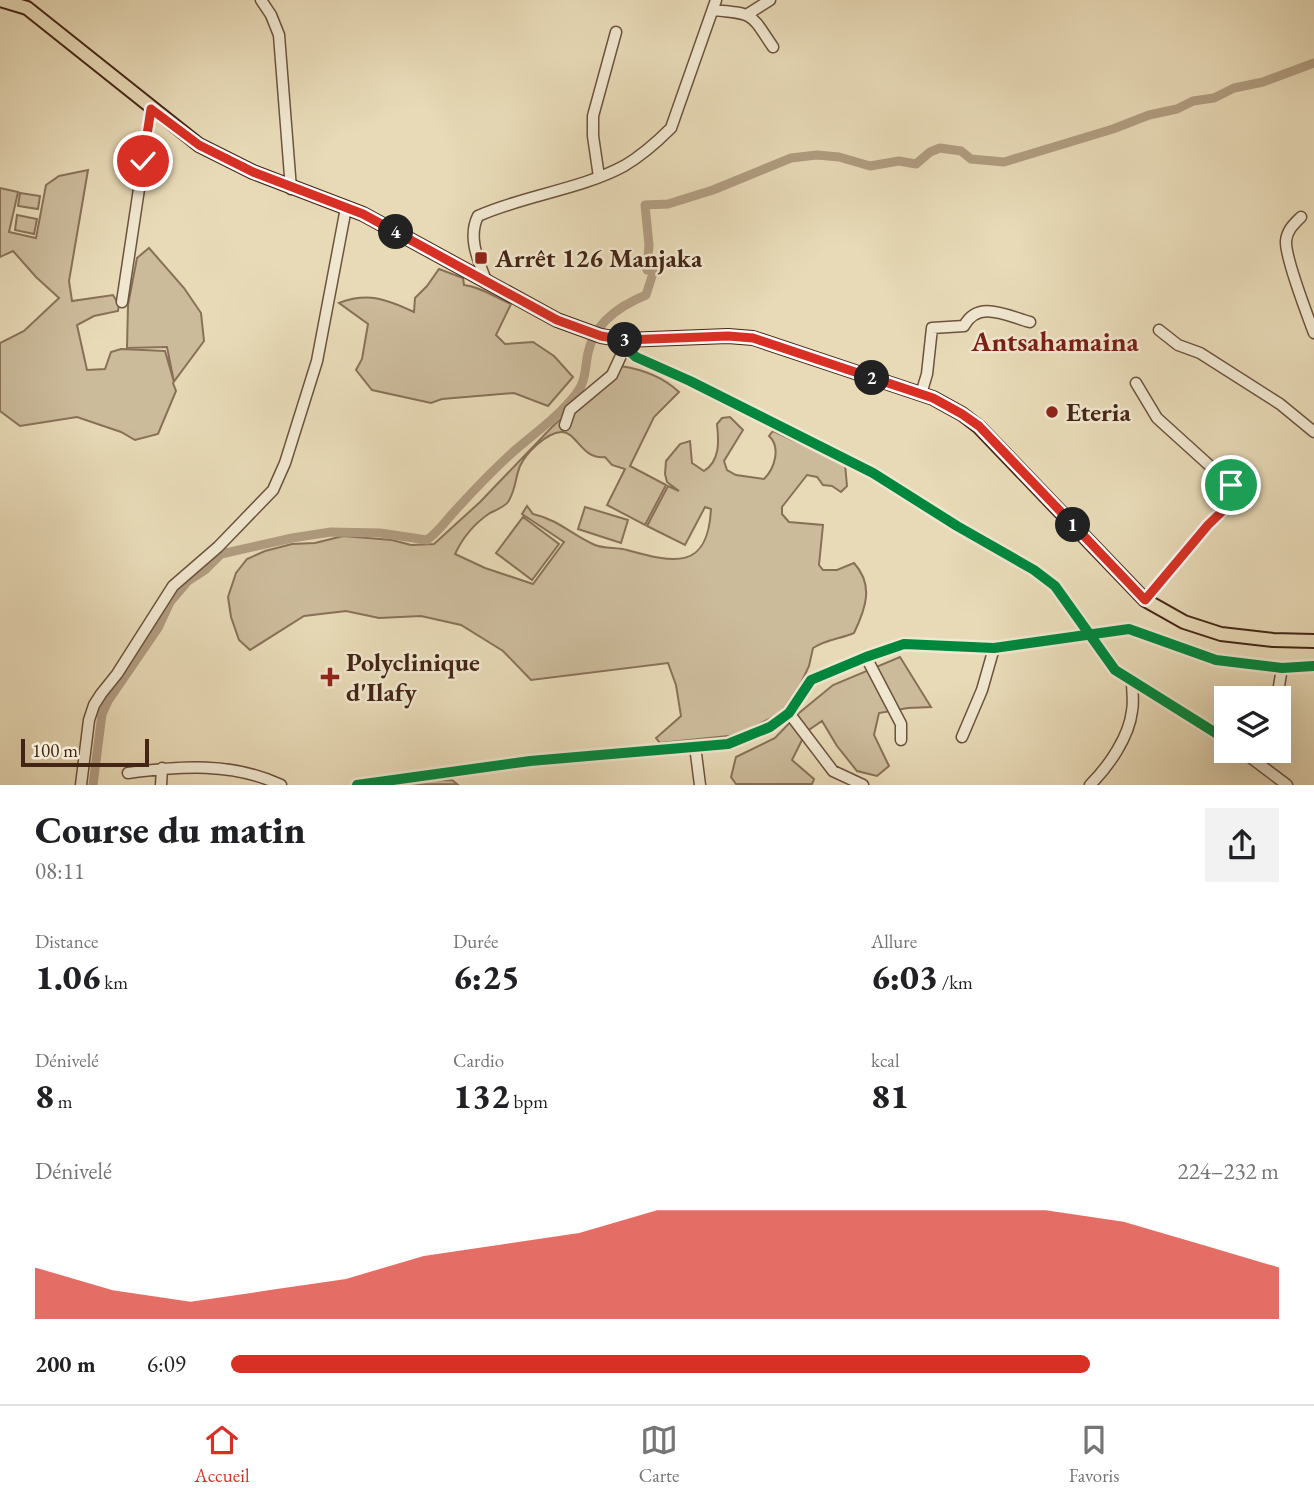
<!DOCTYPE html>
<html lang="fr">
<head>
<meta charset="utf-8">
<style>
	body { margin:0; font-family:"EB Garamond",serif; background:#f2f2f2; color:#202124; height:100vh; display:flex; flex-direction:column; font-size:26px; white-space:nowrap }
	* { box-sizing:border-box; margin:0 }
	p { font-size:23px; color:#757577 }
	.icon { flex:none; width:38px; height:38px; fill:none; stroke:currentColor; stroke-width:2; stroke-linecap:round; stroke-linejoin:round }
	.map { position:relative; height:785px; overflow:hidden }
	.drawer { display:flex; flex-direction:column; background:#fff; flex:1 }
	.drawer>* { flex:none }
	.tools { position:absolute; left:1214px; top:686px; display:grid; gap:14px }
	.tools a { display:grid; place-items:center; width:77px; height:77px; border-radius:0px; background:#fff; box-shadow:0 7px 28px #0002; font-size:35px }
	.scale { position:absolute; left:21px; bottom:18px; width:128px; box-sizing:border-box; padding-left:7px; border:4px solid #442415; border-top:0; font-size:19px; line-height:24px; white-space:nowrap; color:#442415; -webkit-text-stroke:5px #f0e7d0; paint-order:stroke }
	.pin { position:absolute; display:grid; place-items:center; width:60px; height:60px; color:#fff; margin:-30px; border:4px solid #fff; border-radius:50%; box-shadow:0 2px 7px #0007 }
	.km { position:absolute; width:35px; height:35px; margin:-18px; border-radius:50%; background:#222; color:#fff; font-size:19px; line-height:35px; text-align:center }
	.round { display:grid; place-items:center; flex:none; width:74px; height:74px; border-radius:0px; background:#f2f2f2 }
	.overview { display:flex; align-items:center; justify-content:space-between; height:119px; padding:0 35px }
	h1 { font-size:38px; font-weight:800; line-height:52px }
	.stats { display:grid; grid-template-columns:repeat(3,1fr); gap:10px; height:119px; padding:7px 35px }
	.stats div { display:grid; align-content:center }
	.stats b { font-size:35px; font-weight:800 }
	.stats small { font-size:19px; font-weight:400 }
	.stats p { font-size:19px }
	.chart { height:196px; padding:14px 35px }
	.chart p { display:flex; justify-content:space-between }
	.chart svg { width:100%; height:126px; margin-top:7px; fill:#d93025; opacity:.7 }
	ul { padding:0 35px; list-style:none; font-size:23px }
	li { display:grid; grid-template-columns:112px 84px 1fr; align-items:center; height:52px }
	li i { height:18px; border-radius:9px; background:#d93025 }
	.dock { display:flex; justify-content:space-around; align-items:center; height:98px; border-top:2px solid #e0e0e0; background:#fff; font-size:19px; color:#757577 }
	.dock a { display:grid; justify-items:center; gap:4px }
	.dock .selected { color:#d93025 }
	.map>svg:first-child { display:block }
	.green { fill:#ccbb9b; stroke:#887058; stroke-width:2 }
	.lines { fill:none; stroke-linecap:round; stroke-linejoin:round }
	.canal { stroke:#b09c80; stroke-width:9 }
	.minor-casing { stroke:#6d523e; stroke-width:13 }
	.major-casing { stroke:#442415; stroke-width:16 }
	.minor { stroke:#f0e7d0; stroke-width:10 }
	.major { stroke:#e8dab7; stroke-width:12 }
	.cycleway-casing { stroke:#f0e7d0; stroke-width:15 }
	.cycleway { stroke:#00873e; stroke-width:10 }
	.route-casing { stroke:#fff; stroke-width:14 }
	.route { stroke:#d93025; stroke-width:9 }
	.poi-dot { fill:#8f2418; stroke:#f0e7d0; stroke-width:2.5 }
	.labels { text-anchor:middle; stroke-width:5; stroke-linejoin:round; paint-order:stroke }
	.poi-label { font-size:26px; font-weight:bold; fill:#442415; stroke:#f0e7d0; text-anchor:start }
	.neighbourhood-label { font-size:28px; font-weight:bold; fill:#7a1f14; stroke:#f0e7d0 }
</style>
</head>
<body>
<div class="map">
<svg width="1314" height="785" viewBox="0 0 1314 785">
	<rect width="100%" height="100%" fill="#e8dab7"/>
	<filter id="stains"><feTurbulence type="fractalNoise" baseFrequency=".00286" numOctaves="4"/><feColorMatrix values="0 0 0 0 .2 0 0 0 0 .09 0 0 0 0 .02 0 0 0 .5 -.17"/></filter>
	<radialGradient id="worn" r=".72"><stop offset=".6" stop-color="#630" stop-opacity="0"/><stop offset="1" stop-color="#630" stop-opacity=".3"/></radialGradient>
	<path class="green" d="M88 170 69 281 72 301 113 295 119 305 118 311 94 316 77 325 87 370 105 369 111 352 121 349 165 351 174 382 167 347 127 348 128 305 137 258 149 248 184 288 201 313 204 341 173 383 176 391 158 434 135 440 121 432 77 417 20 426 0 411V343L24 331 59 298 36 277 13 251 0 257V188L18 192 9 232 36 238 46 185 59 176Z
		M20 193 40 196 38 209 18 206Z
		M17 215 37 219 34 234 15 230Z
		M439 269 463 278 464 285C481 287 494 297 511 304L496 335 505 344 533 342 554 356 573 377 548 406 514 393 442 399 431 403 372 390 356 370 362 359 368 324 339 303C368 292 386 299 414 312L415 298 427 286Z
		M620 366C641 369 662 376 679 392L654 417 630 466 666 485 645 525 607 505 625 469 612 465 605 457C581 460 577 431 561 432 546 433 526 453 520 466 515 478 516 490 508 502 504 507 496 510 490 513 475 523 463 537 455 554L485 568 533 584 564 542 522 514 527 506 533 514C559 520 572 535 595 545 605 549 617 547 627 550 674 563 708 571 711 509L705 507 685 545 647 526 668 486 679 491 667 482 665 474 666 461 680 444 690 441 692 463 704 471C720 461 719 442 717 424L722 418 730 417 743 430 724 461 727 470 736 475 764 479C775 468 781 447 769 436L773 431 845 464 847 486 841 492 832 486 823 485 817 477 807 475 782 507V514L789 522 823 525 819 565 823 570H837L854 563C874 585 866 608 854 633 840 639 827 639 813 648L809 666 801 683 781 713 738 735 660 743 656 738 681 716 676 685 668 663 531 680 503 651 461 625 421 616 379 618 346 611 304 616 250 650 239 640 231 617 228 597 236 573 247 559 265 551 292 544 315 543 343 536 392 540 411 545 434 544 480 502 553 426Z
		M585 507 628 520 621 543 578 529Z
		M523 517 559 544 532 580 496 553Z
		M900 657 931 707 908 708 879 713 874 735 889 766 877 776 857 771 837 746 822 721 806 732 792 760 814 779 812 784H736L731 777 736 757 775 738 799 713 833 685Z
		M452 780 457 784 371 785 393 781Z"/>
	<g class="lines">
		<path class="canal" d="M93 785 102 714 108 701 158 628 170 602 188 581 205 570 221 554 292 538 331 532 380 533 427 540C438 532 444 523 453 513 472 492 492 471 513 452 535 433 558 417 576 394 586 382 585 367 588 353 594 323 619 306 646 295L654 270H647L649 245 645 205 668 204 713 190 791 158 817 155 839 157 870 166 899 161 916 164 930 152 940 148 961 151 971 159 1004 162 1113 129 1149 115 1177 109 1193 101 1214 98 1234 88 1263 82 1314 63"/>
		<defs>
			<path id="minor" d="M261 0 271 15 279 35 291 189
				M714 10C755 14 750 13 773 47
				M748 14 770 0
				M599 177 593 136V116L616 32
				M1301 217C1294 224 1287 230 1286 241 1285 258 1307 314 1314 333
				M487 283C479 262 467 238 478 216 525 195 579 190 624 166 641 156 657 142 671 128L716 0
				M122 302 151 109
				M1159 330 1178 345 1200 353 1280 404 1314 432
				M625 340V347L636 357 690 381 873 473 957 526 1034 570 1055 586 1115 670 1227 740
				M1136 383 1157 418 1231 485 1235 492 1234 501 1208 525 1145 600
				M921 394 927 374 932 328 964 326C978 299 1007 316 1030 322
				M565 425 570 410 612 375 625 347
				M866 657 901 724V740
				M1277 698 1282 668
				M789 713 833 771 863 785
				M962 737 982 690 994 648
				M695 746 700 785
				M1242 751 1287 785
				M128 773C181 766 232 762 281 785
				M81 785 89 720 94 705 101 694 117 674 173 586 218 547 273 490 285 463 317 361 346 208
				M161 785 162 768
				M357 785 530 761 728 744 770 727 789 713 811 680 866 657 904 644 994 648 1129 629 1216 660 1282 668 1314 666
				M1090 785C1109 766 1129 737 1132 711 1134 701 1132 691 1132 682"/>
			<path id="major" d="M0 0 27 8 199 145 253 172 363 214 557 320 601 336 625 340 728 336 753 338 933 398 962 414 979 427 1145 600 1184 622 1221 634 1273 640 1314 641"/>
		</defs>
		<use href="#minor" class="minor-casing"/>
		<use href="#major" class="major-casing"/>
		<use href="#minor" class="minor"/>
		<use href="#major" class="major"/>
		<defs>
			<path id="cycleway" d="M625 340V347L636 357 690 381 873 473 957 526 1034 570 1055 586 1115 670 1227 740
				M357 785 530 761 728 744 770 727 789 713 811 680 866 657 904 644 994 648 1129 629 1216 660 1282 668 1314 666"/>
		</defs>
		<use href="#cycleway" class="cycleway-casing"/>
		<use href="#cycleway" class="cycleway"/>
	</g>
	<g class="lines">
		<defs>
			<path id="route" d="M143 161 151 109 199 145 253 172 363 214 557 320 601 336 625 340 728 336 753 338 933 398 962 414 979 426 1145 600 1208 525 1234 500 1235 492 1231 485"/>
		</defs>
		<use href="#route" class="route-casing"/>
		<use href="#route" class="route"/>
	</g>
	<g class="poi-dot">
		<rect x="474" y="251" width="14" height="14" rx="3.5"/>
		<circle cx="1052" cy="412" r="7"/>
		<path d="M326.5 666.5h7v7h7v7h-7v7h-7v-7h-7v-7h7z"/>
	</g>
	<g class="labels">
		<g class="poi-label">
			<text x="495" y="267">Arrêt 126 Manjaka</text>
			<text x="1066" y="421">Eteria</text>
			<text x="346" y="671">Polyclinique<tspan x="346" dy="30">d'Ilafy</tspan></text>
		</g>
		<g class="neighbourhood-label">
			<text x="1055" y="351">Antsahamaina</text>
		</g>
	</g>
	<rect width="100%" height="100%" filter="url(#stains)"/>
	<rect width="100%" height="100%" fill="url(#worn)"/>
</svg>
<div class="tools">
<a><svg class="icon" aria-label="layers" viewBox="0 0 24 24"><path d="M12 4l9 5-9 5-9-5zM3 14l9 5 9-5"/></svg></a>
</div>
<div class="scale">100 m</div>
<div class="pin" style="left:1231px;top:485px;background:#1e9e55"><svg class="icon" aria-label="arrive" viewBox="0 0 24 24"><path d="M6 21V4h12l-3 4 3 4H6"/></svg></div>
<div class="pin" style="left:143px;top:161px;background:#d93025"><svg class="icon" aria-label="check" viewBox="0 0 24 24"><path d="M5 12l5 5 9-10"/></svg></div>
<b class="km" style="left:1073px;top:525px">1</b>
<b class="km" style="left:872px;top:378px">2</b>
<b class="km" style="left:625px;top:340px">3</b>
<b class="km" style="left:396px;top:232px">4</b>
</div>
<section class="drawer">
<div class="overview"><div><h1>Course du matin</h1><p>08:11</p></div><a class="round"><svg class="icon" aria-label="share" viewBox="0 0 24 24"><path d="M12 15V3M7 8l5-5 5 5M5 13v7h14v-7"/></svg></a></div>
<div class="stats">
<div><p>Distance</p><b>1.06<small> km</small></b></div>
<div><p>Durée</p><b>6:25</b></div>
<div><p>Allure</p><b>6:03<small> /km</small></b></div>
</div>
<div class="stats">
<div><p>Dénivelé</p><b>8<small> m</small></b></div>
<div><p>Cardio</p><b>132<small> bpm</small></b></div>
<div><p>kcal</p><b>81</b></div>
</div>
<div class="chart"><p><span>Dénivelé</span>224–232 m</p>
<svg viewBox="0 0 160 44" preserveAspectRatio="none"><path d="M0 44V26L10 34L20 38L30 34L40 30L50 22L60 18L70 14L80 6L90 6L100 6L110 6L120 6L130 6L140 10L150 18L160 26V44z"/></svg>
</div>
<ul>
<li><b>200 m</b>6:09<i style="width:82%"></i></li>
</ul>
</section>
<nav class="dock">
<a class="selected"><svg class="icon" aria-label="home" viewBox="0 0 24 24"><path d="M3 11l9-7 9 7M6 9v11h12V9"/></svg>Accueil</a>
<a><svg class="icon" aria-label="map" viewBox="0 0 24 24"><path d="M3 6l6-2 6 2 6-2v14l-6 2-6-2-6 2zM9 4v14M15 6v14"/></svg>Carte</a>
<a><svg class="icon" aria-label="saved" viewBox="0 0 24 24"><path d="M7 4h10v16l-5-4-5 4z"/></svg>Favoris</a>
</nav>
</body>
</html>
